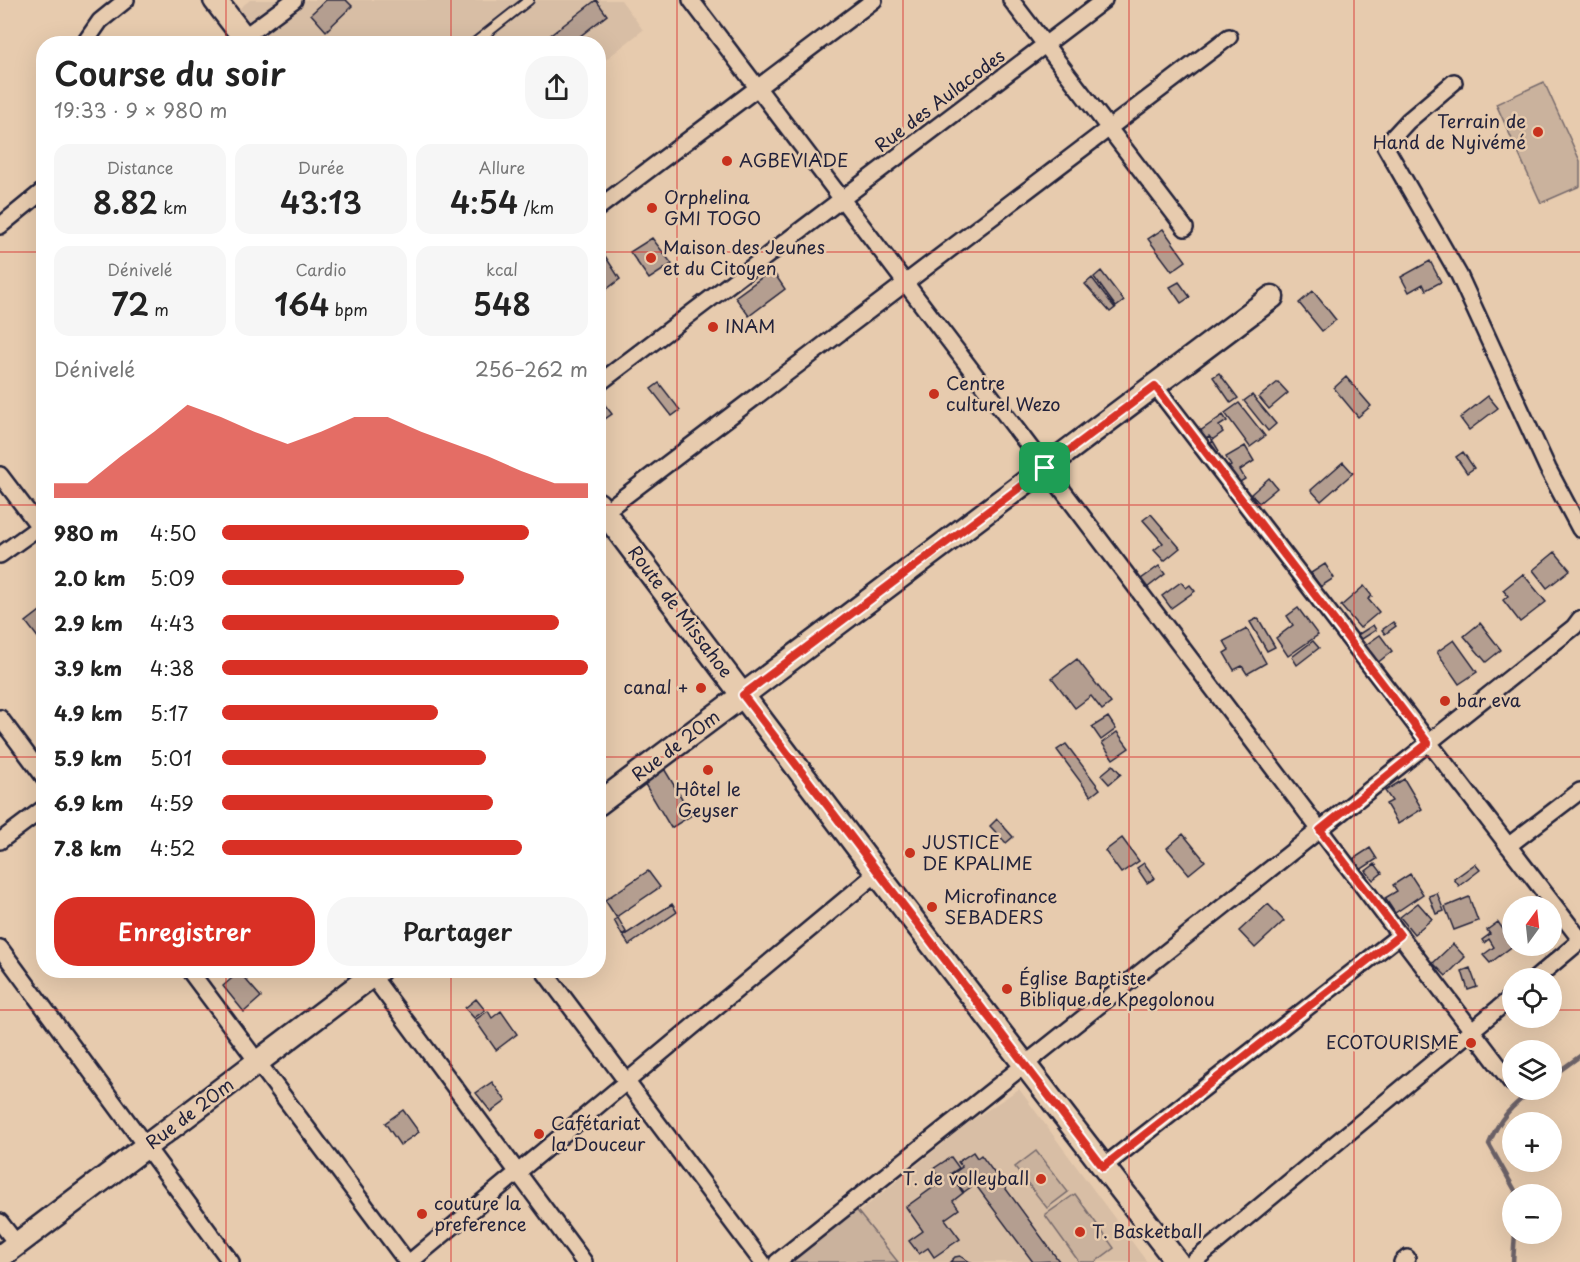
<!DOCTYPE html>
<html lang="fr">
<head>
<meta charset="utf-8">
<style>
	body { margin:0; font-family:"Playpen Sans",sans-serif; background:#f6f6f6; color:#222; height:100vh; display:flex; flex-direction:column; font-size:22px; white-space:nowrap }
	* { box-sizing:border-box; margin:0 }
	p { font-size:20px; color:#767676 }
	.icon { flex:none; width:33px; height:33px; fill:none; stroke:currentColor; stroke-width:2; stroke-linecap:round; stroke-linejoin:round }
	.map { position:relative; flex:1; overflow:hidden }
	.drawer { position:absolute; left:36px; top:36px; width:570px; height:942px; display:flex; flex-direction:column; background:#fff; border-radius:24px; box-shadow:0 6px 24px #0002 }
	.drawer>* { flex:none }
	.needle { width:39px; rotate:15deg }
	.tools { position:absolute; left:1502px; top:896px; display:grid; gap:12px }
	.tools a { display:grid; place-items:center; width:60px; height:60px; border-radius:50%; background:#fff; box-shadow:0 6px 24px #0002; font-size:30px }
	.pin { position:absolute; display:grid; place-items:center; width:51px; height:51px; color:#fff; margin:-26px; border-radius:12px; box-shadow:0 3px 9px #0006 }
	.round { display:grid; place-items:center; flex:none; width:63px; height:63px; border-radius:24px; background:#f6f6f6 }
	.overview { display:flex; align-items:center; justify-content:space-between; height:102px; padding:0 18px }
	h1 { font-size:33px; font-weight:600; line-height:45px }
	.metrics { display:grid; grid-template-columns:repeat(3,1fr); gap:9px; height:102px; padding:6px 18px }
	.metrics div { display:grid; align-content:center; border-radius:15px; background:#f6f6f6; text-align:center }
	.metrics b { font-size:30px; font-weight:600 }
	.metrics small { font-size:16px; font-weight:400 }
	.metrics p { font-size:16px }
	.chart { height:168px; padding:12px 18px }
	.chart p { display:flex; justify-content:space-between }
	.chart svg { width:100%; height:108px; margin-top:6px; fill:#d93025; opacity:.7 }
	.action { display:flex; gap:12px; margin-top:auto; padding:12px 18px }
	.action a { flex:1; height:69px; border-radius:24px; background:#d93025; color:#fff; font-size:24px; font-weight:600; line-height:69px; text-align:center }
	.action a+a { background:#f6f6f6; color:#222 }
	ul { padding:0 18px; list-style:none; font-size:20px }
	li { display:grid; grid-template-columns:96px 72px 1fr; align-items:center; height:45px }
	li i { height:15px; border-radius:8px; background:#d93025 }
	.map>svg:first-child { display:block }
	.built { fill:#d8bea5 }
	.green { fill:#cab29d; stroke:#766a6c; stroke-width:1.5 }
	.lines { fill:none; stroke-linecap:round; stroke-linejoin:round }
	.stream { stroke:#6c6267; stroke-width:4.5 }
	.building { fill:#b49e90; stroke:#22223b; stroke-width:1.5 }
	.lane-casing { stroke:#22223b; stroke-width:12 }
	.street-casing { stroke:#22223b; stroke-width:20 }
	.secondary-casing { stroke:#22223b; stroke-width:27 }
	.lane { stroke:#e7cbae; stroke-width:8 }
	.street { stroke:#e7cbae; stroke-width:15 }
	.secondary { stroke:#e7cbae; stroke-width:22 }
	.route-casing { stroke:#fff; stroke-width:12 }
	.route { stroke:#d93025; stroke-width:8 }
	.grid { fill:none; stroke:#d62828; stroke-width:1.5; stroke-opacity:0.55 }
	.poi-dot { fill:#c8321e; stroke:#e7cbae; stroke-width:2 }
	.labels { text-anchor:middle; stroke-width:5; stroke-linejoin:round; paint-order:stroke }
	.street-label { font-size:18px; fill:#22223b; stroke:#e7cbae }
	.poi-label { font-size:18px; fill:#22223b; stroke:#e7cbae; text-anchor:start }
</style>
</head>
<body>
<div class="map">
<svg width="1580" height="1262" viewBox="0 0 1580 1262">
	<rect width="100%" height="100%" fill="#e7cbae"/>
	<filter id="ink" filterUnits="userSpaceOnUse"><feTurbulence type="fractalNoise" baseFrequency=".0167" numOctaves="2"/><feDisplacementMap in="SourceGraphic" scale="12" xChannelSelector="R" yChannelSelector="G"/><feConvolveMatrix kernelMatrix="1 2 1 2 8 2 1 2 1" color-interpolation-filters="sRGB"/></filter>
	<g filter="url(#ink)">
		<path class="built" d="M250 0H621L643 30 599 65 598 44 259 43 235 12Z
			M1019 1089 1147 1262H798L968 1123Z"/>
		<path class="green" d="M1544 82 1580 161V186L1541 203 1496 104Z
			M1036 1151 1068 1192 1047 1208 1015 1167Z
			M1075 1194 1114 1248 1095 1262H1079L1045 1215Z
			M854 1207 898 1262H779Z"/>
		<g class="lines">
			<path class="stream" d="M1551 1077 1580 1056
				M1517 1194 1489 1144C1499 1118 1513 1105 1534 1089
				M1513 1262 1515 1233"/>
		</g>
		<path class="building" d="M326 0H346L352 6 326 31 311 14Z
			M596 0 607 15 570 44H539Z
			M1163 229 1186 261 1172 271 1148 239Z
			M652 238 672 264 649 279 630 252Z
			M598 245 620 279 603 292 598 286Z
			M1430 261 1441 282 1426 290 1423 284 1409 292 1401 277Z
			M772 270 785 289 749 316 735 297Z
			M1101 271 1124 301 1116 307 1094 277Z
			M1092 278 1115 308 1110 312 1085 284Z
			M1179 282 1190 297 1181 303 1170 287Z
			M1313 291 1336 320 1322 331 1299 303Z
			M1219 373 1238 398 1231 403 1213 377Z
			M1346 377 1371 406 1358 417 1334 388Z
			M1278 382 1288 393 1269 409 1259 397Z
			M659 383 680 410 672 416 651 389Z
			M1252 395 1276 424 1268 431 1244 401Z
			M598 396 612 414 602 421 598 416Z
			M1488 396 1498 408 1469 430 1460 418Z
			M1239 403 1265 436 1250 447 1225 413Z
			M1223 415 1227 421 1219 426 1223 432 1212 440 1209 436 1201 441 1196 434Z
			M1213 441 1219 451 1214 454 1208 445Z
			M1245 446 1254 461 1240 470 1245 479 1235 485 1226 469 1231 466 1226 457Z
			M1463 452 1474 468 1467 473 1456 457Z
			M1343 462 1353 473 1321 501 1311 490Z
			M1269 478 1277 488 1259 503 1251 494Z
			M1151 514 1180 548 1164 561 1154 550 1163 543 1143 520Z
			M1555 552 1570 570 1547 588 1533 570Z
			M1325 564 1334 578 1320 587 1311 573Z
			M1159 566 1165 574 1143 591 1137 582Z
			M1523 574 1546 602 1520 622 1503 600 1508 596 1503 590Z
			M1181 582 1186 588 1190 585 1195 591 1171 608 1162 596Z
			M1364 586 1372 596 1368 599 1379 612 1360 628 1341 606Z
			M44 608V635L39 639 26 622Z
			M1298 608 1318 635 1288 656 1276 638 1293 625 1287 616Z
			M1258 618 1275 647 1267 651 1250 622Z
			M1393 622 1396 626 1385 634 1382 630Z
			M1480 623 1501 650 1486 662 1464 636Z
			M1373 625 1376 630 1359 641 1356 636Z
			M1247 629 1266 663 1247 674 1242 666 1234 670 1224 653 1229 650 1224 641Z
			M1380 635 1392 651 1376 664 1363 647Z
			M1454 640 1477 672 1459 684 1437 652Z
			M1313 641 1319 648 1297 665 1292 657Z
			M1077 659 1111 703 1102 710 1091 696 1075 708 1052 678Z
			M1108 717 1116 729 1101 740 1092 727Z
			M1117 732 1129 748 1113 759 1102 743Z
			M1066 744 1100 789 1091 796 1057 750Z
			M1113 765 1121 774 1109 784 1101 775Z
			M663 767 692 815 671 828 643 781Z
			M1404 779 1422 809 1398 824 1386 804 1392 801 1385 791Z
			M997 819 1013 837 1006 843 990 826Z
			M1183 834 1205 861 1189 874 1167 848Z
			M1122 838 1139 861 1121 873 1105 851Z
			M1370 848 1377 859 1357 872 1350 861Z
			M1144 863 1155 878 1147 883 1137 868Z
			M1375 864 1382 873 1373 880 1366 871Z
			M1475 864 1480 870 1459 886 1454 879Z
			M648 871 660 887 616 917 605 900Z
			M1410 874 1423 894 1395 913 1385 898 1397 891 1393 885Z
			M1437 893 1444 911 1436 914 1429 896Z
			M1469 897 1478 921 1454 930 1445 907Z
			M1418 903 1432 919 1414 934 1400 917Z
			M672 904 677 912 629 945 623 936Z
			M1268 904 1284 921 1255 948 1239 931Z
			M618 918 626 932 622 935 614 920Z
			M1498 922 1514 945 1490 963 1483 955 1494 947 1489 939 1484 943 1482 940 1490 934 1487 930Z
			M1453 944 1465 957 1446 976 1433 963Z
			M1470 968 1477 987 1468 990 1462 971Z
			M239 972 261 997 244 1012 223 986Z
			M476 999 485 1010 474 1018 465 1008Z
			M488 1011 492 1018 501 1011 517 1034 496 1050 475 1020Z
			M492 1082 506 1101 491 1112 476 1093Z
			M403 1110 419 1132 400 1145 385 1123Z
			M973 1152 977 1158 981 1155 1059 1261 1033 1262 975 1184 964 1192 951 1175 962 1167 958 1162Z
			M951 1157 959 1168 950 1174 963 1193 953 1201 959 1209 945 1219 960 1239 934 1257 928 1248 919 1254 909 1241 923 1231 906 1207 942 1181 933 1169Z
			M960 1256 970 1262H950L955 1257Z"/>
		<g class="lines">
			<defs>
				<path id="lane" d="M473 44 529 0"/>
				<path id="street" d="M691 0 1511 1082
					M1011 0 1185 228
					M244 37 294 0
					M84 44 100 21 126 0
					M1454 82 1408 121 1385 146 1459 275 1548 469 1580 529
					M598 208 874 0
					M0 226 44 190
					M598 384 1104 0
					M1155 386 1580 939
					M0 475 44 533
					M604 512 1229 37
					M0 555 39 527
					M0 718 44 777
					M0 841 44 808
					M1508 846 1580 791
					M0 948 231 1262
					M189 970 407 1262
					M368 970 584 1262
					M543 970 762 1262
					M1536 978 1580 941
					M1103 1167 1400 935
					M0 1222 17 1244
					M410 1262 877 873
					M777 1262 1574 627 1580 619
					M1193 1262 1512 997
					M1402 1262 1407 1258"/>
				<path id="secondary" d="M215 0 249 44
					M598 504 877 873 1177 1262
					M598 804 1272 297
					M0 1257 379 970"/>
			</defs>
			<use href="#lane" class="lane-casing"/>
			<use href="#street" class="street-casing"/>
			<use href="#secondary" class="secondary-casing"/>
			<use href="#lane" class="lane"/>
			<use href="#street" class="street"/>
			<use href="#secondary" class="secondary"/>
		</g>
	</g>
	<g class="lines" filter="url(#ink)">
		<defs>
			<path id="route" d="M1155 386 1428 743 1320 830 1400 935 1103 1167 743 695Z"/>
		</defs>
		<use href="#route" class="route-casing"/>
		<use href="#route" class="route"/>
	</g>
	<path class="grid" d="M226 0V44M451 0V44M677 0V1262M903 0V1262M1129 0V1262M1354 0V1262M0 252H44M598 252H1580M0 505H44M598 505H1580M0 757H44M598 757H1580M226 970V1262M451 970V1262M0 1010H1512M1551 1010H1580"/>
	<g class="poi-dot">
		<circle cx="1538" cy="132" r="6"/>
		<circle cx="727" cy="161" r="6"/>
		<circle cx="652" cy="208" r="6"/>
		<circle cx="651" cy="258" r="6"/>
		<circle cx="713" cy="327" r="6"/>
		<circle cx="934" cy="394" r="6"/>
		<circle cx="701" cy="688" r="6"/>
		<circle cx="1445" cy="701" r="6"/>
		<circle cx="708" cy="770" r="6"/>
		<circle cx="910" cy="853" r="6"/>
		<circle cx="932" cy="907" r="6"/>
		<circle cx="1007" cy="989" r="6"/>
		<circle cx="1471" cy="1043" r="6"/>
		<circle cx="539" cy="1134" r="6"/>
		<circle cx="1041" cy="1179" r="6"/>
		<circle cx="422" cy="1214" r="6"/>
		<circle cx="1080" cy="1232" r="6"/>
	</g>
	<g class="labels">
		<g class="street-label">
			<text transform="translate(940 101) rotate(-37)" y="6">Rue des Aulacodes</text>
			<text transform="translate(680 612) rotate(53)" y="6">Route de Missahoe</text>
			<text transform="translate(676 746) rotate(-37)" y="6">Rue de 20m</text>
			<text transform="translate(190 1114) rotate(-37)" y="6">Rue de 20m</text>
		</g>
		<g class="poi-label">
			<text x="1526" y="128" text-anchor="end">Terrain de<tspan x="1526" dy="21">Hand de Nyivémé</tspan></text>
			<text x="739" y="167">AGBEVIADE</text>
			<text x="664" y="204">Orphelina<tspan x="664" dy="21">GMI TOGO</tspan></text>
			<text x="663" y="254">Maison des Jeunes<tspan x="663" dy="21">et du Citoyen</tspan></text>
			<text x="725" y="333">INAM</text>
			<text x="946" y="390">Centre<tspan x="946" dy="21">culturel Wezo</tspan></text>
			<text x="689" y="694" text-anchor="end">canal +</text>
			<text x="1457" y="707">bar eva</text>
			<text x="708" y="796" text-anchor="middle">Hôtel le<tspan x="708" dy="21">Geyser</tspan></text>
			<text x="922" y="849">JUSTICE<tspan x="922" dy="21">DE KPALIME</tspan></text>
			<text x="944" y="903">Microfinance<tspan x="944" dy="21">SEBADERS</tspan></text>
			<text x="1019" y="985">Église Baptiste<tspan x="1019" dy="21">Biblique de Kpegolonou</tspan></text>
			<text x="1459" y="1049" text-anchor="end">ECOTOURISME</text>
			<text x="551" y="1130">Cafétariat<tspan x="551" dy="21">la Douceur</tspan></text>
			<text x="1029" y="1185" text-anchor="end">T. de volleyball</text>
			<text x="434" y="1210">couture la<tspan x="434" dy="21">preference</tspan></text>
			<text x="1092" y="1238">T. Basketball</text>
		</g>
	</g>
</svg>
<div class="tools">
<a><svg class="needle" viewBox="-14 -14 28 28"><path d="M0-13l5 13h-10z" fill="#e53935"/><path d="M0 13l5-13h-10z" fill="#767676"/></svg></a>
<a><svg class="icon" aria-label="locate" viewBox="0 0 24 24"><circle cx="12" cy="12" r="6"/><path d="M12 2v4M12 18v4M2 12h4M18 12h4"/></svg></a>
<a><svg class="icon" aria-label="layers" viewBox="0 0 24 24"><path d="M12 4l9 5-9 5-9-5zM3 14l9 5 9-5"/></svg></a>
<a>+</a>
<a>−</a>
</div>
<div class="pin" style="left:1045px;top:468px;background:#1e9e55"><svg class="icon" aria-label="arrive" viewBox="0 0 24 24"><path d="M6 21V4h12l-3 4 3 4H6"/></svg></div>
<section class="drawer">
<div class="overview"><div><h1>Course du soir</h1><p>19:33 · 9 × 980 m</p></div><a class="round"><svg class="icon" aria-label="share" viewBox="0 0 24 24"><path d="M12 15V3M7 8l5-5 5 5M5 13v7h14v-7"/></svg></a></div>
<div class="metrics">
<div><p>Distance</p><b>8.82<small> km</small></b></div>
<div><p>Durée</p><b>43:13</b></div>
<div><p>Allure</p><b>4:54<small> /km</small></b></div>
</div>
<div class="metrics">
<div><p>Dénivelé</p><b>72<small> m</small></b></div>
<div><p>Cardio</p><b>164<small> bpm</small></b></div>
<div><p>kcal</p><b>548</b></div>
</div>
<div class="chart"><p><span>Dénivelé</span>256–262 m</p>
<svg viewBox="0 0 160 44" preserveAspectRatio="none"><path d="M0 44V38L10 38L20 27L30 17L40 6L50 11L60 17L70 22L80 17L90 11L100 11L110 17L120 22L130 27L140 33L150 38L160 38V44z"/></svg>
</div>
<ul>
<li><b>980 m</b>4:50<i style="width:84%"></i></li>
<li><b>2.0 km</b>5:09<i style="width:66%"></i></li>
<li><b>2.9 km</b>4:43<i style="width:92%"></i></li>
<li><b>3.9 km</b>4:38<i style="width:100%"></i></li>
<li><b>4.9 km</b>5:17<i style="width:59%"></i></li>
<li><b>5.9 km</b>5:01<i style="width:72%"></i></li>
<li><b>6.9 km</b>4:59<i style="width:74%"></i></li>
<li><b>7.8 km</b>4:52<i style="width:82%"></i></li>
</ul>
<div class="action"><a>Enregistrer</a><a>Partager</a></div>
</section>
</div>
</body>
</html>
